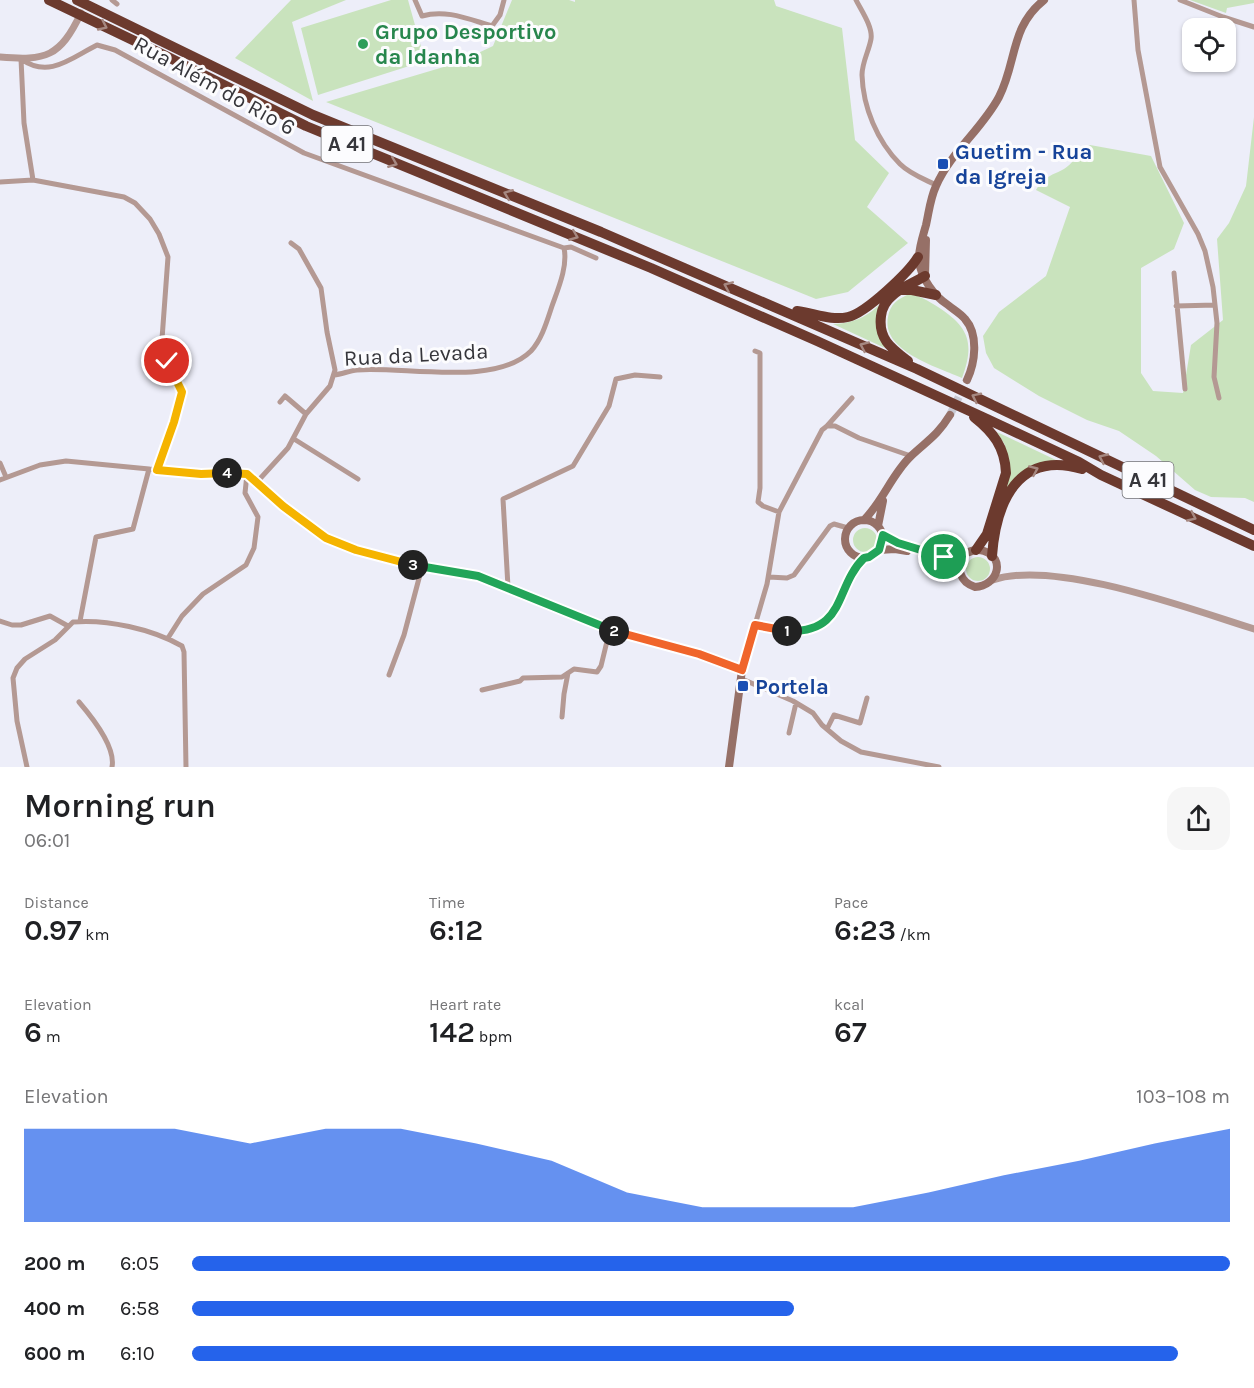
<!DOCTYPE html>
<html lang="en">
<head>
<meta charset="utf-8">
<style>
	body { margin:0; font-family:Karla,sans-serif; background:#f6f6f6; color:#202124; height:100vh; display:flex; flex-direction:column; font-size:22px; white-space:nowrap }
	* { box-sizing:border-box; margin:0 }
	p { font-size:20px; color:#757577 }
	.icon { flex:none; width:33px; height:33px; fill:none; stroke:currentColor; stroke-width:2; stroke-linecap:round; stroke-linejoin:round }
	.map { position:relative; height:767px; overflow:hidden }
	.panel { display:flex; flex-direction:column; background:#fff; flex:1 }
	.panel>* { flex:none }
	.fabs { position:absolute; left:1182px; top:18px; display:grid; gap:12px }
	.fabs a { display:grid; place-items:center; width:54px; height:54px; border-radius:12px; background:#fff; box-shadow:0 2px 4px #0004; font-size:30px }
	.pin { position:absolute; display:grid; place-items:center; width:51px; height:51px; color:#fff; margin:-26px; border:3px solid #fff; border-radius:50%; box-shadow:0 2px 6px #0007 }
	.km { position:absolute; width:30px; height:30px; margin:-15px; border-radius:50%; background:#222; color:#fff; font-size:16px; line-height:30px; text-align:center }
	.round { display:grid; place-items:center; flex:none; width:63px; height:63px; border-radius:18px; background:#f6f6f6 }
	.headline { display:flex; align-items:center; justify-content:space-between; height:102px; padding:0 24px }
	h1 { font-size:33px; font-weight:600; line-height:45px }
	.metrics { display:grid; grid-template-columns:repeat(3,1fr); gap:9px; height:102px; padding:6px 24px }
	.metrics div { display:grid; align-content:center }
	.metrics b { font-size:30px; font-weight:600 }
	.metrics small { font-size:16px; font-weight:400 }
	.metrics p { font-size:16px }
	.chart { height:168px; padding:12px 24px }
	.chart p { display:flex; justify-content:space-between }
	.chart svg { width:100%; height:108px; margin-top:6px; fill:#2563eb; opacity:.7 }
	ul { padding:0 24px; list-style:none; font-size:20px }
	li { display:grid; grid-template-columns:96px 72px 1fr; align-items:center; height:45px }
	li i { height:15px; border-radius:8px; background:#2563eb }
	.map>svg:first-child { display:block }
	.green { fill:#c9e3bd }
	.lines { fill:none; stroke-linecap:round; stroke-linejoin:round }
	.secondary-tunnel { stroke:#c8c9d3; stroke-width:8; stroke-dasharray:8 4; stroke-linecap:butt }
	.minor { stroke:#b49993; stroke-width:5 }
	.tertiary { stroke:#b49993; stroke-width:7 }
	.secondary { stroke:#967067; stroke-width:8 }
	.motorway { stroke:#6c3a2e; stroke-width:10 }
	.oneway { stroke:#a68881 }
	.split-1-casing { stroke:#fff; stroke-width:12 }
	.split-2-casing { stroke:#fff; stroke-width:12 }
	.split-3-casing { stroke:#fff; stroke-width:12 }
	.split-4-casing { stroke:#fff; stroke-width:12 }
	.split-5-casing { stroke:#fff; stroke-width:12 }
	.split-1 { stroke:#22a559; stroke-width:8 }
	.split-2 { stroke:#f0652b; stroke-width:8 }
	.split-3 { stroke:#22a559; stroke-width:8 }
	.split-4 { stroke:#f5b400; stroke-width:8 }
	.split-5 { stroke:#f5b400; stroke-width:8 }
	.leisure-dot { fill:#2e9e5b; stroke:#fcfcfe; stroke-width:2 }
	.transit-dot { fill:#1a4fb4; stroke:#fcfcfe; stroke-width:2 }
	.labels { text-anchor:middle; stroke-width:6; stroke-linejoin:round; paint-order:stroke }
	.shield { fill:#fcfcfe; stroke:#717176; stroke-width:1.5 }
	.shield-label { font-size:21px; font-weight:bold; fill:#36363b }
	.leisure-label { font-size:22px; font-weight:bold; fill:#27864d; stroke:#fcfcfe; text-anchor:start }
	.street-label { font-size:22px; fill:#36363b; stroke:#fcfcfe }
	.transit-label { font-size:22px; font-weight:bold; fill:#164399; stroke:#fcfcfe; text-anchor:start }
</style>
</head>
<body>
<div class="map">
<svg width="1254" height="767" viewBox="0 0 1254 767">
	<rect width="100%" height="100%" fill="#edeef9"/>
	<path class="green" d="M291 0H346L292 22 313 101 235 58Z
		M391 0H408L425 61 318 95 301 28Z
		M512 0H569L575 2V0H774L776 6 842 28 855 140 889 173 867 207 908 243 848 292 816 299 326 102 457 63 493 46Z
		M1190 0H1254V3L1227 8 1226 13Z
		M1254 117V502L1245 498 1211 497 1195 490 1156 456 1119 431 1087 420 1039 396 994 368 986 353 983 336 999 312 1046 276 1070 207 1036 190C1049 167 1068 178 1079 150L1090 145 1151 156 1184 223 1174 249 1141 268V373L1153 391 1183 393 1191 345 1223 320 1217 239 1229 223 1246 186Z
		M909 294C921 296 928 301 938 307 969 327 975 343 962 378 938 367 881 351 888 317 890 304 898 299 909 294Z
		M883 301 881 340 885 348 833 324C854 323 868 317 883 301Z
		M997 432 1058 461 1048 462 1004 495 1005 445Z
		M853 540a12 12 0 1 1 24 0a12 12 0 1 1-24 0Z
		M966 569a12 12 0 1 1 24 0a12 12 0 1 1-24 0Z"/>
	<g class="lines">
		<path class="secondary-tunnel" d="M950 415 967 380"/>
		<path class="minor" d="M112 0 117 4
			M415 0 422 16C446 9 468 19 492 26L500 15 504 0
			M856 0C861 10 873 27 871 39 869 51 862 62 862 75 863 107 877 141 900 164 910 174 924 179 936 185
			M1134 0 1138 50 1160 167 1198 234 1205 251 1213 287 1217 323 1214 377 1219 398
			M1180 0 1223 17 1254 27
			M21 59C49 79 71 58 97 45L115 50 304 153 564 248 571 247 596 258
			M21 59 24 123 33 180
			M0 182 33 180 124 197 135 203 150 219 159 234 168 257 162 339 167 361 182 392 174 422 157 469
			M1174 273 1185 389
			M1176 306 1215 305
			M755 351 760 353V488L758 502 763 506 779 512
			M334 375C342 374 349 371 357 370 403 366 495 387 531 351 542 339 547 321 552 306 558 289 568 266 564 248
			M280 402 285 396 306 414
			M827 426 852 398
			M294 439 358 479
			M0 463 6 477
			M0 480 40 465 66 461 201 474H247L283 506 326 538 390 560 478 576 613 631 699 654 742 670
			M257 482 288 448 306 414 330 386 335 370 327 332 321 288 299 249 291 243
			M769 577 787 578 794 575 830 526 834 524 848 528
			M508 587 503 499 573 466 609 406 616 379 635 375 660 377
			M0 621 12 625H21L50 616 68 626
			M80 621 96 537 133 529 149 469
			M755 625 767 584 779 512 822 430 827 426H835L859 438 911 456
			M168 638 182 616 203 594 246 565 254 548 258 517 245 493 247 474
			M389 675 404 635 422 567
			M742 679 793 701 813 713 822 725 841 741 861 752 939 767
			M482 690 520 681 523 678 562 677 574 669 597 672 601 666 610 629
			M79 702C91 716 116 747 112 767
			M562 717 564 694 568 673
			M827 729 834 715 860 723 867 698
			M789 733 796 703
			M27 767 17 721 13 678 17 668 25 659 55 640 73 622C107 619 152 629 182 646L184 652 186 767"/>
		<path class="tertiary" d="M0 57C46 61 60 57 81 13
			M993 580C1055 559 1190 609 1254 629"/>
		<path class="secondary" d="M925 276 926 240
			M967 380C975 363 979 335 965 319 960 313 954 310 948 305 934 296 921 278 919 261 918 250 923 236 926 225 929 212 930 199 936 186 951 152 982 129 999 97 1017 62 1010 27 1044 0
			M864 520C883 501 892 474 911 456 928 440 937 436 950 415
			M845 539a19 19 0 1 1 38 0a19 19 0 1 1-38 0Z
			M878 526 883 501
			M883 535C896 543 938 559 953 558 964 556 972 547 984 551 1006 558 998 586 975 587 960 582 955 568 965 554
			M879 550 895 549 907 551
			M939 560 959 569
			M729 767 742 670 755 625C788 633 825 637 841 599 848 584 852 569 864 558"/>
		<path class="motorway" d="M49 0 166 56 306 126 651 268 817 341 987 419 1079 462 1101 475 1254 546
			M77 0 313 115 601 232 917 369 1254 530
			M902 290H912L936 295
			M797 311C814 313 831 321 848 317 866 313 909 272 918 257
			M908 361C891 348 878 339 881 316 882 308 886 301 892 296 901 287 914 283 925 276
			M974 417C993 432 1005 447 1006 473L987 534 976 550
			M992 556C996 502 1018 450 1082 469"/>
	</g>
	<defs><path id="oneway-chevron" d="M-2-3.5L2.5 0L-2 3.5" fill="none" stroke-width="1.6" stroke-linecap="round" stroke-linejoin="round" transform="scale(1.5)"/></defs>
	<g class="oneway">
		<use href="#oneway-chevron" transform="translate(103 26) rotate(25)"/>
		<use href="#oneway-chevron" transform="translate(393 163) rotate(22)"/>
		<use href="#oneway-chevron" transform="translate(508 194) rotate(-158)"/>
		<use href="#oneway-chevron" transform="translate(574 236) rotate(22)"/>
		<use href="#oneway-chevron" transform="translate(728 286) rotate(-157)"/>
		<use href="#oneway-chevron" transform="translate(864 346) rotate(-156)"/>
		<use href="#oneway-chevron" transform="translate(976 397) rotate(-154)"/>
		<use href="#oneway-chevron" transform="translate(1103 458) rotate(-155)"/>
		<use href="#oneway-chevron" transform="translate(1034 470) rotate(-24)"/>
		<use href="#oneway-chevron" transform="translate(1192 517) rotate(25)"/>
	</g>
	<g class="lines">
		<defs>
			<path id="split-1" d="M787 631C847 633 834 587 864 558L869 557 879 550 883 535 898 543 944 557"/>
			<path id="split-2" d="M614 631 699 654 742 670 755 625 787 631"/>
			<path id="split-3" d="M413 565 478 576 614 631"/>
			<path id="split-4" d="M227 473 247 474 283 506 326 538 356 550 413 565"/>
			<path id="split-5" d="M167 361 182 392 174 422 157 470 201 474 227 473"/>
		</defs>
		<use href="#split-1" class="split-1-casing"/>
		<use href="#split-2" class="split-2-casing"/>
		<use href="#split-3" class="split-3-casing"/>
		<use href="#split-4" class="split-4-casing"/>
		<use href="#split-5" class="split-5-casing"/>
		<use href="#split-1" class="split-1"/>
		<use href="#split-2" class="split-2"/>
		<use href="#split-3" class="split-3"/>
		<use href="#split-4" class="split-4"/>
		<use href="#split-5" class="split-5"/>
	</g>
	<circle class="leisure-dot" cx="363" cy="44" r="6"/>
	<g class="transit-dot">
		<rect x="937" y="158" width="12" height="12" rx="3"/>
		<rect x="737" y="680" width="12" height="12" rx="3"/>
	</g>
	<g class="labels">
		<g class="shield">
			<rect x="321.5" y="126" width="51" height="36" rx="4.5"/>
			<rect x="1122.5" y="462" width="51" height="36" rx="4.5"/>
		</g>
		<g class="shield-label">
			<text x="347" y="151">A 41</text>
			<text x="1148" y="487">A 41</text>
		</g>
		<g class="leisure-label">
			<text x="375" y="39">Grupo Desportivo<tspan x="375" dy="25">da Idanha</tspan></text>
		</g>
		<g class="street-label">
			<text transform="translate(215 85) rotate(29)" y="8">Rua Além do Rio 6</text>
			<text transform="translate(416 354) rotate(-3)" y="8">Rua da Levada</text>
		</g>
		<g class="transit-label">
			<text x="955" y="159">Guetim - Rua<tspan x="955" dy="25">da Igreja</tspan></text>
			<text x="755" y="694">Portela</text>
		</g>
	</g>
</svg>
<div class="fabs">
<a><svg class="icon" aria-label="locate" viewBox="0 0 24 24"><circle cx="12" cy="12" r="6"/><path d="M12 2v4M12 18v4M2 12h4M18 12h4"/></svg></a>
</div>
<div class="pin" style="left:944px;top:557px;background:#1e9e55"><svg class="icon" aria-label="arrive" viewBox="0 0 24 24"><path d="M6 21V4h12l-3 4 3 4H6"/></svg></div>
<div class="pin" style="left:167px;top:361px;background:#d93025"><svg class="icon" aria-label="check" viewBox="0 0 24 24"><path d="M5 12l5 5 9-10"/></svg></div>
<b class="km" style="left:787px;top:631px">1</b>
<b class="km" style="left:614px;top:631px">2</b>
<b class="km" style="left:413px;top:565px">3</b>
<b class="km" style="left:227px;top:473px">4</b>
</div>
<section class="panel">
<div class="headline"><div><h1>Morning run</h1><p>06:01</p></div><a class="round"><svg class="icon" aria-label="share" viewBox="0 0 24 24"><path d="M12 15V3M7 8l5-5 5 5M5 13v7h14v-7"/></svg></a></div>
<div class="metrics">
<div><p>Distance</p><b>0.97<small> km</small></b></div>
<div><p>Time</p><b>6:12</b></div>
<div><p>Pace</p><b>6:23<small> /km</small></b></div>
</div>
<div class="metrics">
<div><p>Elevation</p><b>6<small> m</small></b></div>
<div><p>Heart rate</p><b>142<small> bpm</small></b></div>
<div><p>kcal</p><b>67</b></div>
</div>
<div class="chart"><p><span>Elevation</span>103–108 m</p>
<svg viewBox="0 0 160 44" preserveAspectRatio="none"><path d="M0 44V6L10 6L20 6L30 12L40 6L50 6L60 12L70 19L80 32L90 38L100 38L110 38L120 32L130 25L140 19L150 12L160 6V44z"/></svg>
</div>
<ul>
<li><b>200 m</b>6:05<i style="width:100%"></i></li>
<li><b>400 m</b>6:58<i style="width:58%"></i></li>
<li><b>600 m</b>6:10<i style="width:95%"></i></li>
</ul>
</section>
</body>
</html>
